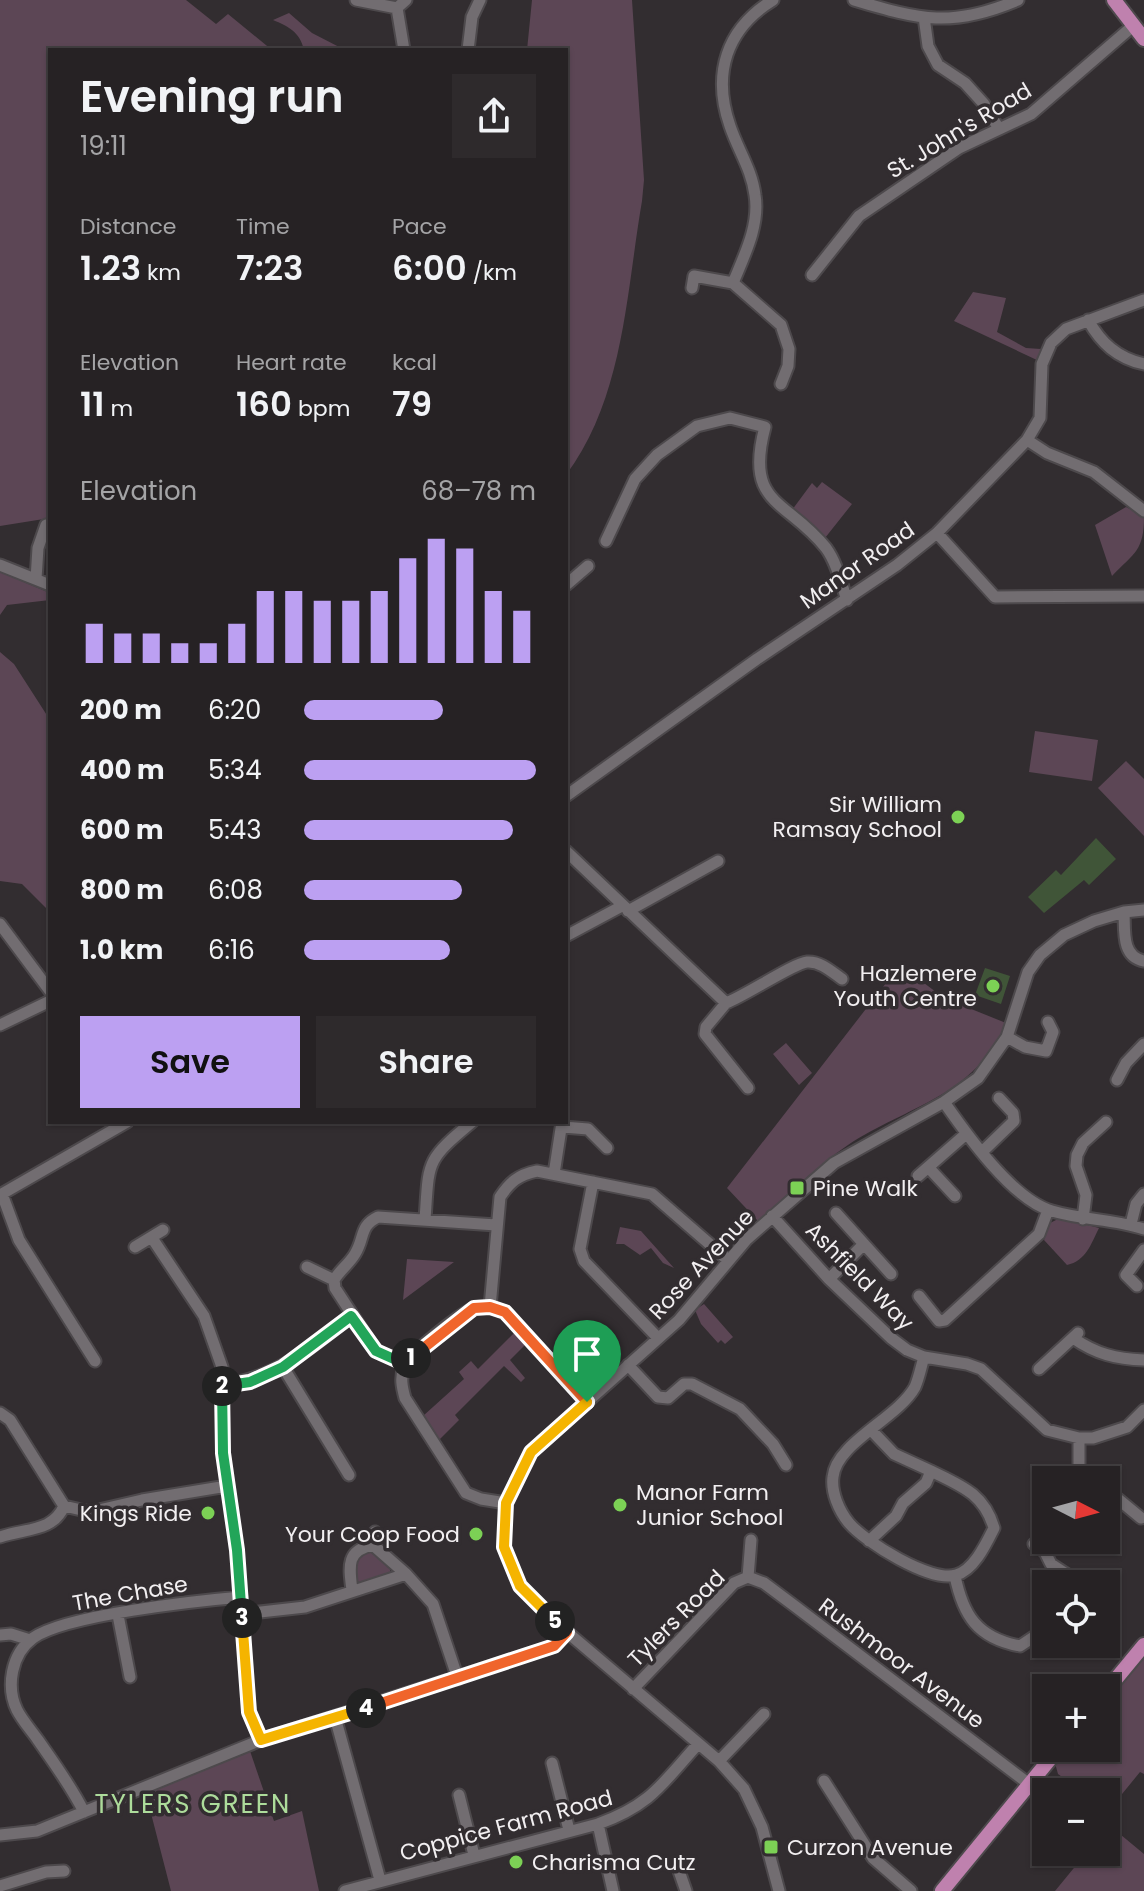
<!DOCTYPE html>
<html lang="en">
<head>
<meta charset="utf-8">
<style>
	body { margin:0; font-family:Poppins,sans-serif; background:#2e2a2c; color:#f1f3f6; height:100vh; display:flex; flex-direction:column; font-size:30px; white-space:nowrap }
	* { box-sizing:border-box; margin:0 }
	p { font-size:26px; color:#a4a4a6 }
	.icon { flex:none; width:44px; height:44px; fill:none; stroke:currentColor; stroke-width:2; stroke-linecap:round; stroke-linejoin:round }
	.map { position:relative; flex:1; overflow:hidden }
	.drawer { position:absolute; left:48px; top:48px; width:520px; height:1076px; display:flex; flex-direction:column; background:#262224; border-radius:0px; box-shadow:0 2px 6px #0004,0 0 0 2px #423f41 }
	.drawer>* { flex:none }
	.needle { width:52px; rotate:96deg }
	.buttons { position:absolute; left:1032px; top:1466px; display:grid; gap:16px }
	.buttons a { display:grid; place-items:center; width:88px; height:88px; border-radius:0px; background:#262224; box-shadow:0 2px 6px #0004,0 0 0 2px #423f41; font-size:40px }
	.pin { position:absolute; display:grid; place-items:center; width:68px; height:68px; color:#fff; margin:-82px -34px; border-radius:50% 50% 50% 0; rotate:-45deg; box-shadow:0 0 8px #0007 }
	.pin .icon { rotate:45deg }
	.km { position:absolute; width:40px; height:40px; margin:-20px; border-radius:50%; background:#222; color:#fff; font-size:22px; line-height:40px; text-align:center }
	.round { display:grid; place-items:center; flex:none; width:84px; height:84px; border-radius:0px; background:#2e2a2c }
	.head { display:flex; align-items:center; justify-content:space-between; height:136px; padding:0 32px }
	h1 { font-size:44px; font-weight:600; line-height:60px }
	.figures { display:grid; grid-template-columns:repeat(3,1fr); gap:12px; height:136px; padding:8px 32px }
	.figures div { display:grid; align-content:center }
	.figures b { font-size:34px; font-weight:600 }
	.figures small { font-size:22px; font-weight:400 }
	.figures p { font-size:22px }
	.chart { height:224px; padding:16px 32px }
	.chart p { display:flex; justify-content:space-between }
	.chart svg { width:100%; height:144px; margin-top:8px; stroke:#bca0f2; stroke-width:6 }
	.cta { display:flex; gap:16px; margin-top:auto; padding:16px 32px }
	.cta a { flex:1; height:92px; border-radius:0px; background:#bca0f2; color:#111; font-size:32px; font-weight:600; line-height:92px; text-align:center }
	.cta a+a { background:#2e2a2c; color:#f1f3f6 }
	ul { padding:0 32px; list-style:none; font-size:26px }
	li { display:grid; grid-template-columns:128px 96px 1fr; align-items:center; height:60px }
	li i { height:20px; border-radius:10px; background:#bca0f2 }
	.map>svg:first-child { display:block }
	.green { fill:#5c4655 }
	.building { fill:#405538 }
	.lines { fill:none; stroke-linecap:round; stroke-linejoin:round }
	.minor-casing { stroke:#4d494c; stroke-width:15 }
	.major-casing { stroke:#4d494c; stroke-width:18 }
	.minor { stroke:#726d71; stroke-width:11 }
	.major { stroke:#bf81ae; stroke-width:14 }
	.split-1-casing { stroke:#fff; stroke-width:16 }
	.split-2-casing { stroke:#fff; stroke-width:16 }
	.split-3-casing { stroke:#fff; stroke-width:16 }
	.split-4-casing { stroke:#fff; stroke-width:16 }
	.split-5-casing { stroke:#fff; stroke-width:16 }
	.split-6-casing { stroke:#fff; stroke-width:16 }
	.split-1 { stroke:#f0652b; stroke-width:10 }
	.split-2 { stroke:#22a559; stroke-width:10 }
	.split-3 { stroke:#22a559; stroke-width:10 }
	.split-4 { stroke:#f5b400; stroke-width:10 }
	.split-5 { stroke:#f0652b; stroke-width:10 }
	.split-6 { stroke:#f5b400; stroke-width:10 }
	.poi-dot { fill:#7cd155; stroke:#322d30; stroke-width:3 }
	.labels { text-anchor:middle; stroke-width:7; stroke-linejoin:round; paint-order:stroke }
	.street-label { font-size:22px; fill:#f2eff1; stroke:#322d30 }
	.poi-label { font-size:22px; fill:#f2eff1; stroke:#322d30; text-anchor:end }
	.quarter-label { font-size:26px; letter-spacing:2px; fill:#addc9b; stroke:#322d30 }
</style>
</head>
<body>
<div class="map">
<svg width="1144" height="1891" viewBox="0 0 1144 1891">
	<rect width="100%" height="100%" fill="#322d30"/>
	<path class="green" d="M0 0H186L216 24 228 14 272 50H50V518L0 526Z
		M532 0H632L644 180 642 201C626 294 624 397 566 475V50H527Z
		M289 13 312 33 345 50H304C300 32 288 26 273 20Z
		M973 292 1006 298 997 332 1026 348 1041 349 1039 361 954 321Z
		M822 482 852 504 825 538 792 510 812 483 817 488Z
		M1126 507 1144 516C1144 551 1135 552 1112 576L1095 525Z
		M0 572 50 593V600L7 605 0 615Z
		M0 652 14 664 50 720V912L22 884 0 881Z
		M1035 731 1098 740 1092 781 1029 772Z
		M1126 761 1144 779V836L1098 788Z
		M900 965 944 998 1006 1023C974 1097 909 1105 848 1145 816 1167 787 1195 758 1221L727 1188Z
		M786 1043 812 1073 799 1085 773 1054Z
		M1060 1218 1099 1228C1091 1244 1086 1261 1067 1265L1044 1240 1050 1223Z
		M620 1227 641 1231 674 1268 663 1263 651 1248 640 1255 624 1244H616Z
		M407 1259 454 1262 403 1300Z
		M704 1304 733 1337 725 1344 721 1340 718 1343 701 1324 695 1310Z
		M515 1332 526 1344 510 1360 525 1378 521 1382 504 1366 455 1415 459 1420 438 1441 423 1416 464 1379 459 1372 471 1361 478 1369Z
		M367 1549 378 1550 390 1564V1574L360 1585 354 1580 355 1556Z
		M1144 1655V1774L1140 1772 1109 1810 1106 1792H1083L1058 1774 1055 1763 1067 1748H1106V1701Z
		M250 1751 274 1821 302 1811 319 1891H171L146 1794Z
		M1109 1825 1144 1854V1891H1055L1087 1852H1106Z"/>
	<path class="building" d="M1096 838 1116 859 1089 885 1084 880 1044 913 1028 897 1056 870 1061 875Z
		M985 968 1010 976 1001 1004 975 995Z"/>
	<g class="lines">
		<defs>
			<path id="minor" d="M356 0 397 8 406 0
				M854 0C921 20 952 28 1018 0
				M397 8 404 50
				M924 17 928 46 938 65 965 83 984 104 999 129
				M468 50 472 17 480 0
				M812 275 859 216 959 148 1031 114 1134 25
				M733 283C744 256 760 225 755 195 752 170 738 150 730 126 712 74 726 29 773 0
				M692 288 694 276 733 283 781 325 789 349 788 366 781 384
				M1088 320C1101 343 1117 358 1144 364
				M1027 440 1047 453 1094 472 1144 511
				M937 533 995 597 1144 596
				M606 541 635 479 657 455 697 426 730 418 765 427C744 506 787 499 826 548 837 563 841 583 847 600
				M0 565 50 585
				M36 579 38 548 46 525 50 524
				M566 585 588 566
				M566 796 757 659 897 565 937 533 1027 440 1040 418 1042 364 1051 343 1066 329 1144 300
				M566 851 726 1003C745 996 794 963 807 962 820 961 831 971 842 979
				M628 911 718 861
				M1124 912C1125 930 1121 957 1144 961
				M0 924 50 991
				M566 936 622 906
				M726 1003 706 1027 705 1034 748 1088
				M0 1025 50 1001
				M1007 1037 1025 1047 1046 1051 1053 1032 1048 1022
				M1117 1080 1126 1063 1144 1044
				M944 1102C967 1135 1013 1200 1052 1211 1082 1220 1114 1219 1144 1229
				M563 1127 588 1129 607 1148
				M982 1152 1014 1121 1013 1113 999 1098
				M928 1167 955 1196
				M554 1174 562 1122
				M918 1176 966 1134
				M593 1182 580 1249 584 1261 658 1338
				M2 1194 19 1240 95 1361
				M0 1195 127 1122
				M836 1213 891 1274
				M772 1216 829 1279 891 1338 907 1350 924 1357 967 1364 981 1369 1047 1430 1079 1438H1093L1127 1427 1144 1410
				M1083 1219 1086 1195 1076 1166 1077 1155 1083 1143 1106 1122
				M425 1220C429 1161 425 1161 472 1122
				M1131 1224 1136 1204 1144 1194
				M152 1238 204 1316 222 1367 223 1453 237 1550 249 1712 261 1740
				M135 1247 163 1230
				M307 1267 334 1280 335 1288 376 1351 405 1364
				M829 1279 864 1244
				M334 1280C340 1270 349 1264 355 1254 365 1238 359 1226 378 1217L496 1225
				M1137 1286 1126 1275 1144 1250
				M919 1296 939 1321 945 1320 1039 1234 1048 1210
				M490 1307 500 1197C510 1182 518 1175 537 1171L652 1194 728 1260
				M1073 1338C1096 1354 1116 1359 1144 1360
				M628 1365 658 1397 668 1398 684 1384H692L740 1409 773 1444 786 1465
				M283 1367 349 1475
				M1039 1369 1078 1333
				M222 1385C274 1379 312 1348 351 1316
				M0 1413 10 1420 64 1506 90 1512 142 1500 227 1486
				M872 1431 894 1454 931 1471
				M1079 1438V1467L1091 1480
				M1106 1489 1141 1518
				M506 1503 481 1499 466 1493 405 1398C402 1387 400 1378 404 1367 409 1354 462 1312 475 1308 486 1305 496 1309 505 1312L587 1402
				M0 1537C26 1528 53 1532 64 1506
				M869 1541 896 1516 903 1503 926 1483 931 1471C962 1486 984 1494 994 1528 986 1544 974 1570 956 1575 931 1583 865 1542 849 1523 839 1511 831 1492 833 1477 836 1443 898 1418 915 1387 919 1378 921 1367 924 1357
				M1034 1544 1045 1552 1051 1564 1074 1579
				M373 1545 375 1532
				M955 1576C963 1615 977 1638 1020 1646L1035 1636 1046 1620
				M748 1577 764 1583 796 1607 1029 1784
				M748 1577 751 1540
				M352 1590C349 1567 346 1550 373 1545L406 1574
				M242 1614 305 1607 406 1574 433 1604 458 1679
				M118 1615 130 1677
				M0 1635 11 1634 30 1640
				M633 1689 734 1583 748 1577
				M335 1717 380 1880
				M719 1761 764 1714
				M552 1763 569 1830
				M824 1781 873 1858 911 1891
				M459 1795 474 1855
				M84 1812C71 1786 54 1763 38 1740 31 1730 22 1720 17 1710 6 1687 11 1654 33 1638 65 1615 196 1601 241 1597
				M598 1824 613 1891
				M0 1835 37 1831 261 1740 554 1646 567 1632
				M678 1868 686 1891
				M0 1886 46 1872 64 1871
				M345 1891 598 1824C651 1805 662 1784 698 1744
				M779 1891 762 1827 744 1789 719 1761 567 1632 520 1586 504 1547 506 1503 531 1452 679 1320 747 1239 834 1163 944 1102 978 1078 1007 1037 1028 972 1040 955 1064 935 1094 921 1124 912 1144 910"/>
			<path id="major" d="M1114 0 1144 39
				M1106 1691 1144 1645
				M942 1891 1059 1748"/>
		</defs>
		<use href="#minor" class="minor-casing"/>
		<use href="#major" class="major-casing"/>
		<use href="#minor" class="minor"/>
		<use href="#major" class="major"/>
	</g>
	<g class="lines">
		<defs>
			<path id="split-1" d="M411 1358 474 1308 490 1307 505 1312 587 1402"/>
			<path id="split-2" d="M222 1386 250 1382 283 1367 351 1316 376 1351 405 1364 411 1358"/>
			<path id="split-3" d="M222 1386 223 1453 237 1550 242 1618"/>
			<path id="split-4" d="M242 1618 249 1712 261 1740 366 1708"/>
			<path id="split-5" d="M366 1708 554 1646 567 1632 555 1621"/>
			<path id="split-6" d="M555 1621 520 1586 504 1547 506 1503 531 1452 587 1402"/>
		</defs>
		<use href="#split-1" class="split-1-casing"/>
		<use href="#split-2" class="split-2-casing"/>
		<use href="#split-3" class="split-3-casing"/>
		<use href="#split-4" class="split-4-casing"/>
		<use href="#split-5" class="split-5-casing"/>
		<use href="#split-6" class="split-6-casing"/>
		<use href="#split-1" class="split-1"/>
		<use href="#split-2" class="split-2"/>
		<use href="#split-3" class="split-3"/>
		<use href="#split-4" class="split-4"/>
		<use href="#split-5" class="split-5"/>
		<use href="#split-6" class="split-6"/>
	</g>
	<g class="poi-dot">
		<circle cx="958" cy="817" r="8"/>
		<circle cx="993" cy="986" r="8"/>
		<rect x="789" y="1180" width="16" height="16" rx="4"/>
		<circle cx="620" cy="1505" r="8"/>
		<circle cx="208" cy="1513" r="8"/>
		<circle cx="476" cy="1534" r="8"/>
		<rect x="763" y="1839" width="16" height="16" rx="4"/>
		<circle cx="516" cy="1862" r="8"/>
	</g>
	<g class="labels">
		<g class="street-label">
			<text transform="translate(959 130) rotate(-31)" y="8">St. John's Road</text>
			<text transform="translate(857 565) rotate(-35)" y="8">Manor Road</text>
			<text transform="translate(701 1264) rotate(-47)" y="8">Rose Avenue</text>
			<text transform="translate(860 1276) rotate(45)" y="8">Ashfield Way</text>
			<text transform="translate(130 1593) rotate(-10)" y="8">The Chase</text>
			<text transform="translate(676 1618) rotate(-45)" y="8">Tylers Road</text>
			<text transform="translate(902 1663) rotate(37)" y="8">Rushmoor Avenue</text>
			<text transform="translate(506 1825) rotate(-15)" y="8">Coppice Farm Road</text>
		</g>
		<g class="poi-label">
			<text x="942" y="812">Sir William<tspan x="942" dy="25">Ramsay School</tspan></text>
			<text x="977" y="981">Hazlemere<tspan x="977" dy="25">Youth Centre</tspan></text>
			<text x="813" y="1196" text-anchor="start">Pine Walk</text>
			<text x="636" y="1500" text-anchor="start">Manor Farm<tspan x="636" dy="25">Junior School</tspan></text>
			<text x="192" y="1521">Kings Ride</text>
			<text x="460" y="1542">Your Coop Food</text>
			<text x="787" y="1855" text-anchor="start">Curzon Avenue</text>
			<text x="532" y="1870" text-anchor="start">Charisma Cutz</text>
		</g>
		<g class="quarter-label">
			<text x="193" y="1813">TYLERS GREEN</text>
		</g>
	</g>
</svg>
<div class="buttons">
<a><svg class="needle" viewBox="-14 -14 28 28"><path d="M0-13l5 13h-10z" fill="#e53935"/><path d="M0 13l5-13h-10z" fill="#a4a4a6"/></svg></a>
<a><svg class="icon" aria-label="locate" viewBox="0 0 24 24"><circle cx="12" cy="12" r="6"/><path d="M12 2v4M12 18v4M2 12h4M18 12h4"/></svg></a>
<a>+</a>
<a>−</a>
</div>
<div class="pin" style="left:587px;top:1402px;background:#1e9e55"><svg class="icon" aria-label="arrive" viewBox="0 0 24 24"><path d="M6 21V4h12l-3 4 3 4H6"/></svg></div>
<b class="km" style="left:411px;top:1358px">1</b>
<b class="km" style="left:222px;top:1386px">2</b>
<b class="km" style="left:242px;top:1618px">3</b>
<b class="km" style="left:366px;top:1708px">4</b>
<b class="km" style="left:555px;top:1621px">5</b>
<section class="drawer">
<div class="head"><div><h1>Evening run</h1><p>19:11</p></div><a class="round"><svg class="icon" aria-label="share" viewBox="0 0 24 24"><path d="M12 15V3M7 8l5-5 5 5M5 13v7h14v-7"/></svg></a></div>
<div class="figures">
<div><p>Distance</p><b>1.23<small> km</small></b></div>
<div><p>Time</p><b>7:23</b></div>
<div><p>Pace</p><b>6:00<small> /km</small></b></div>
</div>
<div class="figures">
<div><p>Elevation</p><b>11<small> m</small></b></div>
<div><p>Heart rate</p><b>160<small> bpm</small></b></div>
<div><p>kcal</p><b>79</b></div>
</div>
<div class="chart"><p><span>Elevation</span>68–78 m</p>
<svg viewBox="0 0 160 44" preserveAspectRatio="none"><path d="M5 44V32M15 44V35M25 44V35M35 44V38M45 44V38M55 44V32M65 44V22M75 44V22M85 44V25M95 44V25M105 44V22M115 44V12M125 44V6M135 44V9M145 44V22M155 44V28"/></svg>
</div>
<ul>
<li><b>200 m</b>6:20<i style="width:60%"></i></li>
<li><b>400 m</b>5:34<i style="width:100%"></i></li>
<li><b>600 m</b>5:43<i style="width:90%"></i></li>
<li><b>800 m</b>6:08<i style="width:68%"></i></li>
<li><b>1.0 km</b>6:16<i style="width:63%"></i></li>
</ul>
<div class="cta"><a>Save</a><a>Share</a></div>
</section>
</div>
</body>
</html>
